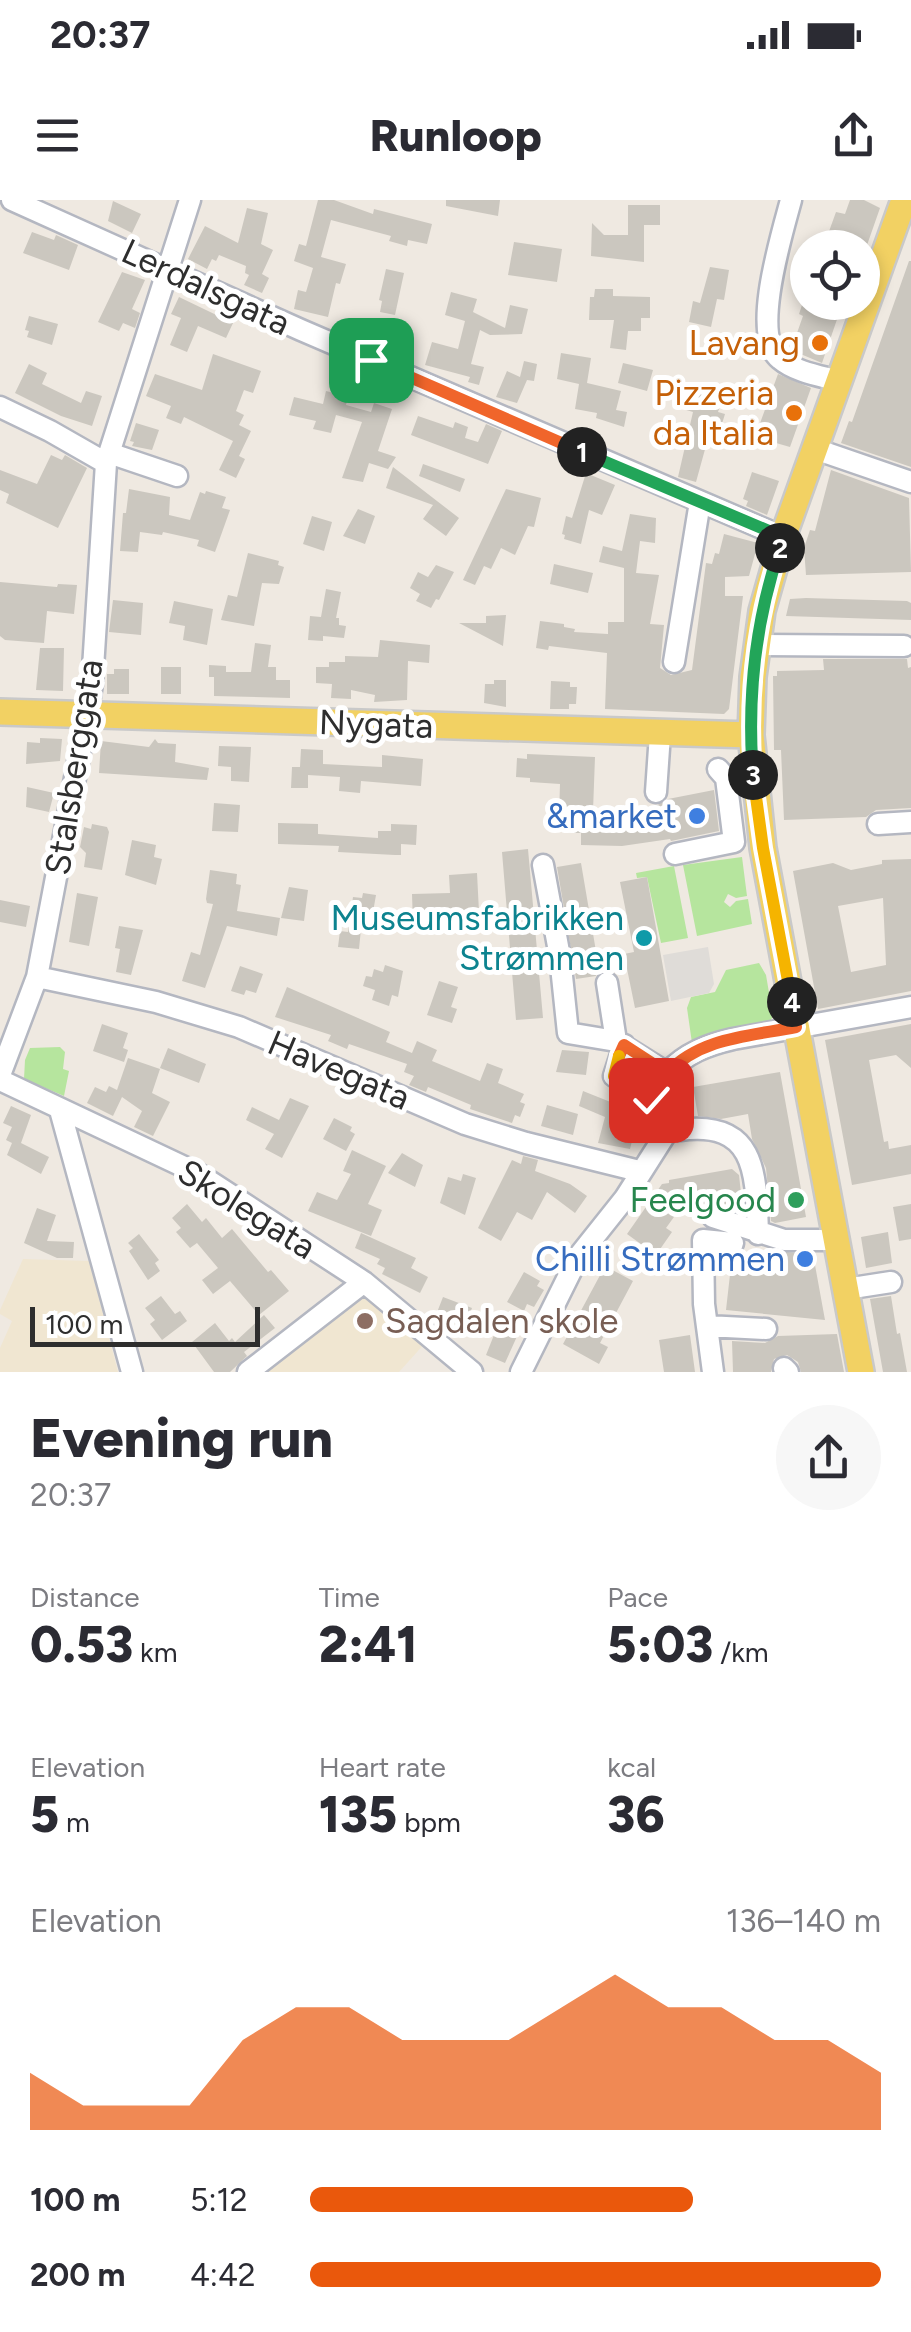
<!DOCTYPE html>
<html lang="en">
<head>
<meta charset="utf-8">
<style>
	body { margin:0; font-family:Figtree,sans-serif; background:#f7f7f7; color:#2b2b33; height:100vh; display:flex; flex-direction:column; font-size:38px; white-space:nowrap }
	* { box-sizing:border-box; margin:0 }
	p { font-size:32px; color:#7c7c81 }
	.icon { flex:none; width:55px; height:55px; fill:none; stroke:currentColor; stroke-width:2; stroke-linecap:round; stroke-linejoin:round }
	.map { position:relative; height:1172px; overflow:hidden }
	.drawer { display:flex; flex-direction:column; background:#fff; flex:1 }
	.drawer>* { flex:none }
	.buttons { position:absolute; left:790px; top:30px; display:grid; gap:20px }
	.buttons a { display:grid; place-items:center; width:90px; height:90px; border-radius:50%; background:#fff; box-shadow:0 5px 15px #0003; font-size:50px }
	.scale { position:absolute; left:30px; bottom:25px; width:230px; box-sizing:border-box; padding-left:10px; border:5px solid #2e2e2e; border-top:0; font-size:28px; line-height:35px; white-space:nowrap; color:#2e2e2e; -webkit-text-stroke:8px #fff; paint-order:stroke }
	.pin { position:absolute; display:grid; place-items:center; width:85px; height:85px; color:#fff; margin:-42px; border-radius:20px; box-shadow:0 5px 15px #0006 }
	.km { position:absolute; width:50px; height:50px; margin:-25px; border-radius:50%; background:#222; color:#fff; font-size:28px; line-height:50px; text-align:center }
	.round { display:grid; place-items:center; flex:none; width:105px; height:105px; border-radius:52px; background:#f7f7f7 }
	.overview { display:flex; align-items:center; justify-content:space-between; height:170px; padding:0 30px }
	h1 { font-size:55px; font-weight:800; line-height:75px }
	.figures { display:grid; grid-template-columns:repeat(3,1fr); gap:15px; height:170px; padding:10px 30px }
	.figures div { display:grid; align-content:center }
	.figures b { font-size:50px; font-weight:800 }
	.figures small { font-size:28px; font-weight:400 }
	.figures p { font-size:28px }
	.chart { height:280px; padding:20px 30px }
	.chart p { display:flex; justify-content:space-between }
	.chart svg { width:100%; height:180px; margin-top:10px; fill:#ea580c; opacity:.7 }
	ul { padding:0 30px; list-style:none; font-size:32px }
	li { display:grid; grid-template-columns:160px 120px 1fr; align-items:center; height:75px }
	li i { height:25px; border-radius:12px; background:#ea580c }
	.status { display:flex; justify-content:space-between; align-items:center; height:70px; padding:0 50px; background:#fff; direction:ltr }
	.status svg { height:28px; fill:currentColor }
	header { display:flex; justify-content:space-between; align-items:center; height:130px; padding:0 30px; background:#fff; font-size:45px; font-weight:800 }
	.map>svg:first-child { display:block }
	.education { fill:#f0e6d1 }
	.green { fill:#b6e59e }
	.plaza { fill:#dfdcd8 }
	.building { fill:#cbc7bf; fill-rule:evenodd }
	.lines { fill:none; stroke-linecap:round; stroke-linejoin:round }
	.minor-casing { stroke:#b4b7c1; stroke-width:25 }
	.major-casing { stroke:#c9c9c9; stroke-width:30 }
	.minor { stroke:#fff; stroke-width:20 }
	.major { stroke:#f2d163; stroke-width:25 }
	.split-1-casing { stroke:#fff; stroke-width:20 }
	.split-2-casing { stroke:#fff; stroke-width:20 }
	.split-3-casing { stroke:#fff; stroke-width:20 }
	.split-4-casing { stroke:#fff; stroke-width:20 }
	.split-5-casing { stroke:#fff; stroke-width:20 }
	.split-6-casing { stroke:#fff; stroke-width:20 }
	.split-1 { stroke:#f0652b; stroke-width:12 }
	.split-2 { stroke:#22a559; stroke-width:12 }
	.split-3 { stroke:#22a559; stroke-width:12 }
	.split-4 { stroke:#f5b400; stroke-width:12 }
	.split-5 { stroke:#f0652b; stroke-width:12 }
	.split-6 { stroke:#f5b400; stroke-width:12 }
	.food-dot { fill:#e8710a; stroke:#fff; stroke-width:4 }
	.shop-dot { fill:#3f7fe0; stroke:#fff; stroke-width:4 }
	.culture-dot { fill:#0f9aa8; stroke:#fff; stroke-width:4 }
	.leisure-dot { fill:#2e9e5b; stroke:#fff; stroke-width:4 }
	.education-dot { fill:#8d6e63; stroke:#fff; stroke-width:4 }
	.labels { text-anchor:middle; stroke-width:10; stroke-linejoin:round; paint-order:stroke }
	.street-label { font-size:35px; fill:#2e2e2e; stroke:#fff }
	.food-label { font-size:35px; fill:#c56008; stroke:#fff; text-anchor:end }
	.shop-label { font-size:35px; fill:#366cbe; stroke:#fff; text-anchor:end }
	.culture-label { font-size:35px; fill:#0d838f; stroke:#fff; text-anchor:end }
	.leisure-label { font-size:35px; fill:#27864d; stroke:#fff; text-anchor:end }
	.education-label { font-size:35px; fill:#785e54; stroke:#fff; text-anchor:start }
</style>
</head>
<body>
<div class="status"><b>20:37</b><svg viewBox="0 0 49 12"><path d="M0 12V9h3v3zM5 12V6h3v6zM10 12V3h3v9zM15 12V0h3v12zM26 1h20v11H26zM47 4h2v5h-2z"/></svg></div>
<header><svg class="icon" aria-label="menu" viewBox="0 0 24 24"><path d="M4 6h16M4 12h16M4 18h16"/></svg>Runloop<svg class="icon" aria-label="share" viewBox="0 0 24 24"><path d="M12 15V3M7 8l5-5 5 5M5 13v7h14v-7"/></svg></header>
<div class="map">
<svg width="911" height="1172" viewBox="0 0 911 1172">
	<rect width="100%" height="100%" fill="#efe9e1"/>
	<path class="education" d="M23 1059 89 1061 118 1172H0V1148L12 1121 0 1114V1110Z
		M360 1096H372L426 1142 399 1172H266Z"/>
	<path class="green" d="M742 657 747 696 736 698 728 694 724 702 730 707 736 701 748 699 752 724 697 736 683 665Z
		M674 666 688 738 661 743 647 677 637 678 636 673Z
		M759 763 766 775 773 816 771 820 692 843 687 808 691 797 715 792 726 770Z
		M60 847 65 852 63 869 69 871 64 896 24 879 25 860 30 848Z"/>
	<path class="plaza" d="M708 747 714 784 709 793 671 801 663 755Z"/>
	<path class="building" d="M318 0H334L373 14 374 9 432 24 427 44 408 40 407 46 389 41 391 36 331 20 321 57 346 64 340 84 336 83 328 117 294 109 298 90 306 92 313 68 294 61 299 44 306 46Z
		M446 0H500L498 16 446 6Z
		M850 0H864L880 8 866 48H823L836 12 845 14Z
		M113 1 141 14 132 33 108 21Z
		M628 5H660V25H644V62L591 56 592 23 604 35H628Z
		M247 8 268 13 261 44 273 50 262 74 269 78 262 93 244 85 249 75 245 73 246 66 219 55 216 61 212 59 207 69 188 59 205 26 238 43Z
		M32 32 54 40 56 35 78 45 69 70 23 53Z
		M514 42 562 49 557 82 508 75Z
		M909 61H911V267L841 243 849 221 852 222Z
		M710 67 729 70 724 100 717 99 711 127 689 122 693 101 700 103Z
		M386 69 404 73 395 115 380 112 382 101 379 100Z
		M122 72 145 80 132 109 140 113 135 128 123 123 119 131 98 122Z
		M595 89H613V96L650 97V118H641V131H628L626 150 610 148 614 120H589L590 97H594Z
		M451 92 477 99 473 112 505 128 510 105 528 109 522 134 490 135 480 130 471 164 484 167 479 185 468 182 470 177 425 165 432 142 458 149 465 121 445 115Z
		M179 97 233 123 226 138 198 126 187 152 170 145 181 118 171 114Z
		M803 102H843L822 163 791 150 803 116 799 114Z
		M29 116 58 124 52 145 27 137 29 131 25 130Z
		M388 123 410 131 403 151 381 142Z
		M561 153 591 158 587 183 621 191 616 210 627 212 624 227 596 218 597 213 575 209 579 184 557 179Z
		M213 154 261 171 253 193 244 190 236 211 244 215 239 225 251 231 239 256 245 259 236 278 219 270 233 241 184 217 181 224 166 218 171 206 146 196 155 174 202 190Z
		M524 161 537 164 534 181 527 180 517 203 496 197 507 171 520 177Z
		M623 163 653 170 647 191 618 183Z
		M29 164 47 173 42 184 81 203 86 191 102 196 92 226 61 216 15 193Z
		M778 174 811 188 790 247 755 237Z
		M691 184 724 194 718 212 725 214 721 227 712 224 696 282 678 277 693 212 683 209Z
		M335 189 349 193 346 205 371 212 374 203 392 209 378 251 396 257 388 269 369 263 363 282 342 278 362 222 336 215 331 233 313 229 316 221 289 215 294 197 323 204 326 191 334 193Z
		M418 216 453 228 455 222 468 227 465 238 478 242 486 224 502 231 488 264 411 235Z
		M136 223 159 230 152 250 132 246 134 242 130 241Z
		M51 255 62 260 65 255 87 268 58 328 6 303 9 294 0 290V270L37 284Z
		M423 264 465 279 460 292 419 276Z
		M393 267 459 318 446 336 423 319 433 305 386 288Z
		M831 270 909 298 911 372 806 375 804 348 810 330 815 331Z
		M752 272 779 281 767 315 746 306 748 301 743 299Z
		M586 273 615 285 602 315 589 310 581 344 564 339 565 335 562 334 566 316 572 318Z
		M129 289 170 297 169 315 190 320 200 292 205 294 206 291 226 297 222 308 230 310 215 352 197 346 199 340 163 332 162 335 140 332 138 352 120 351 123 313H126Z
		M506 289 541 298 534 327 528 326 515 355 501 348 491 369 484 366 475 385 463 380Z
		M358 309 375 316 365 344 343 336Z
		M630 314 656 318 655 343 640 341 636 373 659 375 650 424 664 425 660 468 671 475 692 470 706 363 712 364 715 353 719 354 724 334 758 343 749 376 725 377V396H743L729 509 724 514 605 509 607 453 549 446 548 450 536 448 540 421 564 424V427L575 429 574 432 608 434V422H624V368L599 362 603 346 622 351Z
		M312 316 332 322 324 351 303 344Z
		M248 353 279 361 278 365 284 367 279 384 262 383 254 426 221 420 228 395 237 397Z
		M554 364 593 373 588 393 550 384Z
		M436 365 454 372 439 400 436 399 431 408 416 401 420 394 410 388 418 372 428 377Z
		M0 382 57 387 58 384 77 385 74 414 47 411 44 443 5 440 0 436Z
		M326 389 341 392 336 418H339V425L346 426 344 438 323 436V441L308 440 310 416 321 417Z
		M806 398 907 401 911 403V420L786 416 790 399Z
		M113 400 143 403 141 435 109 432Z
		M174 401 213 409 207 445 183 440 185 426 169 423Z
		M506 415 503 446 459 423H486V416Z
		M380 440 430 445 429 463 408 461 407 500 374 502 375 495 351 490V499L331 498 332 484 316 483V467H329V462H345V456L378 457Z
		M255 443 271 445 268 467H276V480H290V498L214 496V477H209V465L226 466V472H251Z
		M40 448H64L63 491 36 490Z
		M823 459H907L908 468 911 467V608L876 610 866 617 784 620 781 550H774L773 476H777V471L824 470Z
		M161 467H181V494H161Z
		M114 469H129V494H107V474H114Z
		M494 480H506V507L484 503 485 484H494Z
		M551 481 570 482V487H577L576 504H569V509H550Z
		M40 538 62 539 60 561 26 564 27 542 40 543Z
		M155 539 158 543 176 544 175 562 209 568 207 580 99 573 101 541 149 547Z
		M219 546 251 547 249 582 231 581V567L218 566Z
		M301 549 323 550V564L382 567V555L423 559 421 586 361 581 360 593 339 591 340 577 308 575V588H291L292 567H300Z
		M527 554 595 557 593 611 656 606 668 599 714 590 719 631 671 641 670 639 622 646 581 645V633H574V617L559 616 560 584 530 582V578L516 577 517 558 527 559Z
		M27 587 54 593 49 612 26 607Z
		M214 603 240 605 238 632 212 631Z
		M278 623 318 624V634L378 638V631H391V624L417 625 416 645 401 644V655H395L338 652 339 646 278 644Z
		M92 624 107 627 109 632 102 670 84 667 86 653 80 647 84 627 91 629Z
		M132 640 156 645 154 657 162 659 156 685 125 675Z
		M528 649 543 818 516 820 502 652Z
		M911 659V791L818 809 793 671 833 663 851 670 882 664V660ZM883 698 886 765 851 772 838 706Z
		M581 663 599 769 595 770 596 776 576 779 557 667Z
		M210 670 237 674 236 684 241 685 237 711 280 718 277 736 227 726 205 788 182 781 191 752 200 755 213 704 207 703 206 699Z
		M477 673 479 712 435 714 431 723 413 724 412 694 450 693 449 675Z
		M647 677 669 801 635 808 624 754 634 752 620 682Z
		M289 687 308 690 304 721 281 718Z
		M77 693 98 697 89 746 69 742Z
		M363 693 376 695 370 729H361L359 749 338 747 340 731 348 732 353 697 362 698Z
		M0 700 30 706 26 727 0 722Z
		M119 726 143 730 131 775 116 772 120 749 115 748Z
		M385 765 403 771 398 797 392 795 389 806 372 800 375 790 363 786 366 776 372 777 374 769 383 772Z
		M240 766 263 774 256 793 246 790 244 795 231 791Z
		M439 781 458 787 451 807 457 809 452 823 427 815Z
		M287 787 390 832 386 842 412 853 417 841 437 850 432 861 480 881 487 863 503 869 498 883 524 894 520 902 525 904 520 917 515 915 512 923 470 909 471 905 428 887 426 892 409 885 414 876 404 872 407 864 349 844 347 849 328 841 331 835 275 817Z
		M102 824 128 833 123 848 128 850 124 862 93 851Z
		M911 824V868L896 855 869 860 884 942 888 941 889 949 911 945V974L852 985 825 840Z
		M168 848 206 864 199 883 160 868Z
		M562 850 589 852 586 875 556 872Z
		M128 858 160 869 152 893 170 902 153 936 134 927 142 911 122 897 113 916 87 903 95 887 106 892 109 886 117 890Z
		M780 872 806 1017 775 1023 771 1021 766 968 752 939 748 914 721 919 698 916 693 887Z
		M583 891 618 905 612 919 633 925 635 929 630 949 598 943 605 917 579 906Z
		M290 898 309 906 282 958 265 949 274 934 246 920 252 907 279 920Z
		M547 905 578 914 573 935 541 926Z
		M11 906 31 915 21 943 49 957 41 974 7 955 12 943 6 940 12 927 3 923Z
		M334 918 352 927 350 931 355 934 346 951 323 939Z
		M352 950 386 966 368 1004 382 1010 371 1036 308 1011 317 992 337 1000 351 974 343 971Z
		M402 953 423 965 415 987 388 973Z
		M523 956 538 960 535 971 570 984 587 996 575 1013 547 992 532 1020 517 1012 501 1041 478 1028 512 960 521 964Z
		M732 969 739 975 743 1012 711 1003 679 1010 666 1028 672 1032 656 1055 627 1034 662 984 669 983V980Z
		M463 974 476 978 465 1015 440 1003 448 977 461 981Z
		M187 1004 202 1022 206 1018 222 1038 232 1029 268 1072 271 1070 289 1091 259 1115 230 1081 213 1094 202 1080 218 1068 197 1043 190 1048 176 1032 181 1028 172 1018Z
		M911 1004V1039L899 1041 893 1007Z
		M37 1008 56 1015 47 1041 74 1042 73 1058H57L24 1043Z
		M888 1032 892 1063 866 1068 861 1037Z
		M361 1033 416 1058 411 1068 428 1077 420 1093 382 1074 385 1068 377 1064 380 1059 355 1048Z
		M139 1034 159 1060 155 1063 160 1071 148 1080 129 1051 133 1048 128 1043Z
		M774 1051 813 1054 825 1120 726 1110 732 1057 745 1055 773 1059Z
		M605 1066 633 1081 600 1143 608 1147 599 1164 563 1144Z
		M524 1072 540 1081 537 1086 544 1090 534 1107 527 1104 524 1111 507 1102Z
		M161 1096 175 1114 180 1111 187 1121 162 1140 150 1124 155 1120 145 1108Z
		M891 1096 897 1134 900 1133 907 1172H883L870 1099Z
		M443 1097 472 1108 465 1126 436 1115Z
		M264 1115 275 1128 244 1152 247 1156 230 1172H214L192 1142 215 1123 229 1141 232 1138 235 1142Z
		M500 1120 515 1126 513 1129 519 1132 505 1163 486 1155Z
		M837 1134 844 1172H801L798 1162 787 1155 774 1159 771 1172H733L732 1141 765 1143 778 1136Z
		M690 1135 695 1172H664L659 1140Z"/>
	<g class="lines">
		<defs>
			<path id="minor" d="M12 0 301 130 783 337
				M791 0C782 34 750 136 780 159 795 172 821 176 839 181
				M0 207 50 231 106 263
				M815 249 911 282
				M109 253 177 276
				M756 445 904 446
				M674 462 700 302
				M656 592 660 534
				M878 624 911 622
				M675 654 734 642 726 578 718 569
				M543 665 560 757 568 833 616 841 667 873
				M37 777 156 802 239 827 465 924 526 943 639 971
				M607 783 616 841
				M624 845 614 876 651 899
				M0 875 37 777 87 515 92 484 106 263 190 0
				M0 880 197 973 364 1082 472 1172
				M60 910 132 1172
				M680 930C757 920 756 974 758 1034
				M713 1017 784 1040H836
				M846 1089 891 1082
				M707 1126 766 1129
				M784 1168 788 1172
				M248 1172 364 1082
				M521 1172 578 1057 625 998 665 935 671 920 667 873C686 853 707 845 733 839L911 807
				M713 1172 704 1104 703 1040 733 1043"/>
			<path id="major" d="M0 512 751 535
				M861 1172 763 648 751 535 753 477 762 411 783 337 904 0"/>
		</defs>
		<use href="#minor" class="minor-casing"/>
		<use href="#major" class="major-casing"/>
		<use href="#minor" class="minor"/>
		<use href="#major" class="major"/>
	</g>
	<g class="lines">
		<defs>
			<path id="split-1" d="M371 160 582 252"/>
			<path id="split-2" d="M582 252 783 337 780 348"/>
			<path id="split-3" d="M753 575C747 498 755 422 780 348"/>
			<path id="split-4" d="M753 575 763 648 792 802"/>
			<path id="split-5" d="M619 856 624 845 667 873C701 837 751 836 796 827L792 802"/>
			<path id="split-6" d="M619 856 614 876 651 900"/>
		</defs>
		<use href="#split-1" class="split-1-casing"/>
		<use href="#split-2" class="split-2-casing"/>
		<use href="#split-3" class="split-3-casing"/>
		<use href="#split-4" class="split-4-casing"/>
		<use href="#split-5" class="split-5-casing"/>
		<use href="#split-6" class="split-6-casing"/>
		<use href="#split-1" class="split-1"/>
		<use href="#split-2" class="split-2"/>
		<use href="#split-3" class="split-3"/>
		<use href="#split-4" class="split-4"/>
		<use href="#split-5" class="split-5"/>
		<use href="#split-6" class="split-6"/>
	</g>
	<g class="food-dot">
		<circle cx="820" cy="143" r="10"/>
		<circle cx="794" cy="213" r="10"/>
	</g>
	<g class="shop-dot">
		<circle cx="697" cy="616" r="10"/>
		<circle cx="805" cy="1059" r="10"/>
	</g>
	<circle class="culture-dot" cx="644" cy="738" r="10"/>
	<circle class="leisure-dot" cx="796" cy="1000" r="10"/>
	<circle class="education-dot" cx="365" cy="1121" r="10"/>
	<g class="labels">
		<g class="street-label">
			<text transform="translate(206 87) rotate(25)" y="12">Lerdalsgata</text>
			<text transform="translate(376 524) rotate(2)" y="12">Nygata</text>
			<text transform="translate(74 567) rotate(-81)" y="12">Stalsberggata</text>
			<text transform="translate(339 870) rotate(23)" y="12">Havegata</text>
			<text transform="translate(247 1009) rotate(32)" y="12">Skolegata</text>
		</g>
		<g class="food-label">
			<text x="800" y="155">Lavang</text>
			<text x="774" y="205">Pizzeria<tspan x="774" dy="40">da Italia</tspan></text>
		</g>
		<g class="shop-label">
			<text x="677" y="628">&amp;market</text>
			<text x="785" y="1071">Chilli Strømmen</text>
		</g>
		<g class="culture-label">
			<text x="624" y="730">Museumsfabrikken<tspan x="624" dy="40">Strømmen</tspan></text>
		</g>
		<g class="leisure-label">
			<text x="776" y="1012">Feelgood</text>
		</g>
		<g class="education-label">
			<text x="385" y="1133">Sagdalen skole</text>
		</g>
	</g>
</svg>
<div class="buttons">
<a><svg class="icon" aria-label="locate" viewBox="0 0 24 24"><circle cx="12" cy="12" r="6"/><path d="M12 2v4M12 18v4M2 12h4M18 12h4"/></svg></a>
</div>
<div class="scale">100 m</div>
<div class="pin" style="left:371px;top:160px;background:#1e9e55"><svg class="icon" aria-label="arrive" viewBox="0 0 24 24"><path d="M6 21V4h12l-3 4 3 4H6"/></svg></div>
<div class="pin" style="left:651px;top:900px;background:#d93025"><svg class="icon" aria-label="check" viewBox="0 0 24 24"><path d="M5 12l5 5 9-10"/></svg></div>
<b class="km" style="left:582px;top:252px">1</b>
<b class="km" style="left:780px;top:348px">2</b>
<b class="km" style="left:753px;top:575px">3</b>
<b class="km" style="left:792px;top:802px">4</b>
</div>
<section class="drawer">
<div class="overview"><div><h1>Evening run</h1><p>20:37</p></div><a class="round"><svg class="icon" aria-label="share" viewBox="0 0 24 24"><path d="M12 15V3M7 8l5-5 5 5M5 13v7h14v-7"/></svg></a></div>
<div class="figures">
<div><p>Distance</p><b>0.53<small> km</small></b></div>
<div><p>Time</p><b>2:41</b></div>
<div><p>Pace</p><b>5:03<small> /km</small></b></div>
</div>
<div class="figures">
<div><p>Elevation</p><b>5<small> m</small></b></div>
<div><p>Heart rate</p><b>135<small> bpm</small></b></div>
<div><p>kcal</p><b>36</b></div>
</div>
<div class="chart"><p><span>Elevation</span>136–140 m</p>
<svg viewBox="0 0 160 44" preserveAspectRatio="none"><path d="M0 44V30L10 38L20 38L30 38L40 22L50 14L60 14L70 22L80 22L90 22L100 14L110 6L120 14L130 14L140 22L150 22L160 30V44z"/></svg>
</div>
<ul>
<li><b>100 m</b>5:12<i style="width:67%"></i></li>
<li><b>200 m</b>4:42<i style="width:100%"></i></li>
</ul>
</section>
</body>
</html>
